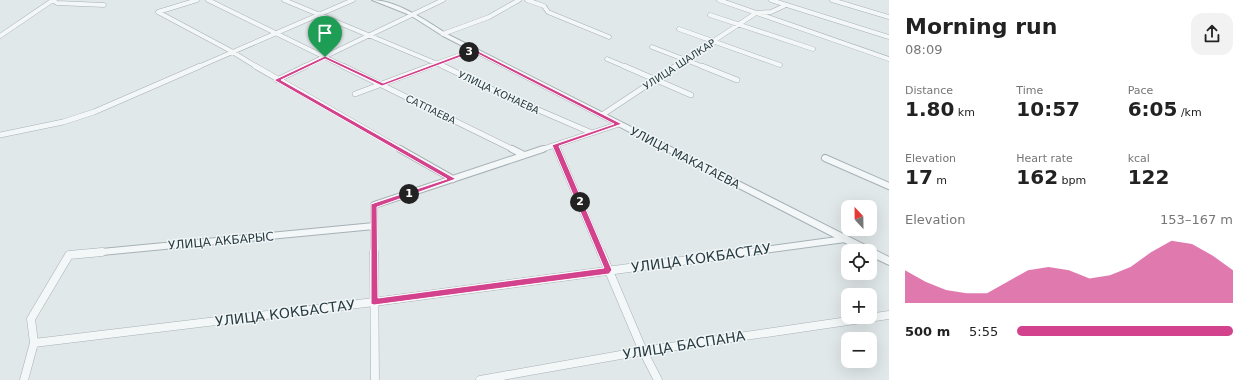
<!DOCTYPE html>
<html lang="en">
<head>
<meta charset="utf-8">
<style>
	body { margin:0; font-family:"DejaVu Sans",sans-serif; background:#f2f2f2; color:#222; height:100vh; display:flex; flex-direction:column; font-size:15px; white-space:nowrap }
	* { box-sizing:border-box; margin:0 }
	p { font-size:13px; color:#767676 }
	.icon { flex:none; width:22px; height:22px; fill:none; stroke:currentColor; stroke-width:2; stroke-linecap:round; stroke-linejoin:round }
	.map { position:relative; flex:1; overflow:hidden }
	.drawer { display:flex; flex-direction:column; background:#fff; width:360px }
	.drawer>* { flex:none }
	.needle { width:26px; rotate:338deg }
	.tools { position:absolute; left:841px; top:200px; display:grid; gap:8px }
	.tools a { display:grid; place-items:center; width:36px; height:36px; border-radius:8px; background:#fff; box-shadow:0 4px 16px #0002; font-size:20px }
	.pin { position:absolute; display:grid; place-items:center; width:34px; height:34px; color:#fff; margin:-41px -17px; border-radius:50% 50% 50% 0; rotate:-45deg; box-shadow:0 0 4px #0007 }
	.pin .icon { rotate:45deg }
	.km { position:absolute; width:20px; height:20px; margin:-10px; border-radius:50%; background:#222; color:#fff; font-size:11px; line-height:20px; text-align:center }
	.round { display:grid; place-items:center; flex:none; width:42px; height:42px; border-radius:12px; background:#f2f2f2 }
	.headline { display:flex; align-items:center; justify-content:space-between; height:68px; padding:0 16px }
	h1 { font-size:22px; font-weight:800; line-height:30px }
	.figures { display:grid; grid-template-columns:repeat(3,1fr); gap:6px; height:68px; padding:4px 16px }
	.figures div { display:grid; align-content:center }
	.figures b { font-size:20px; font-weight:800 }
	.figures small { font-size:11px; font-weight:400 }
	.figures p { font-size:11px }
	.chart { height:112px; padding:8px 16px }
	.chart p { display:flex; justify-content:space-between }
	.chart svg { width:100%; height:72px; margin-top:4px; fill:#d3428d; opacity:.7 }
	ul { padding:0 16px; list-style:none; font-size:13px }
	li { display:grid; grid-template-columns:64px 48px 1fr; align-items:center; height:30px }
	li i { height:10px; border-radius:5px; background:#d3428d }
	main { display:flex; flex:1; min-height:0 }
	.map>svg:first-child { display:block }
	.lines { fill:none; stroke-linecap:round; stroke-linejoin:round }
	.minor-far3-casing { stroke:#a6b1b5; stroke-width:5 }
	.minor-far2-casing { stroke:#a6b1b5; stroke-width:6 }
	.minor-far1-casing { stroke:#a6b1b5; stroke-width:8 }
	.minor-casing { stroke:#a6b1b5; stroke-width:9 }
	.tertiary-casing { stroke:#a6b1b5; stroke-width:2 }
	.minor-far3 { stroke:#f4f7f8; stroke-width:4 }
	.minor-far2 { stroke:#f4f7f8; stroke-width:5 }
	.minor-far1 { stroke:#f4f7f8; stroke-width:6 }
	.minor { stroke:#f4f7f8; stroke-width:8 }
	.tertiary { fill:#f4f7f8; fill-rule:evenodd }
	.route { fill:#d3428d; stroke:#fff; fill-rule:evenodd }
	.labels { text-anchor:middle; stroke-width:3; stroke-linejoin:round; paint-order:stroke }
	.far-street-label { font-size:10px; fill:#293c43; stroke:#f1f6f7 }
	.street-label { font-size:12px; fill:#293c43; stroke:#f1f6f7 }
	.near-street-label { font-size:14px; fill:#293c43; stroke:#f1f6f7 }
</style>
</head>
<body>
<main>
<div class="map">
<svg width="889" height="380" viewBox="0 0 889 380">
	<rect width="100%" height="100%" fill="#e1e8ea"/>
	<g class="lines">
		<defs>
			<path id="minor-far3" d="M208 0 345 67
				M284 0 445 67
				M527 0 544 6 548 12 609 37
				M719 0 889 59
				M771 0 889 37
				M832 0 889 17
				M158 12 231 51 257 67
				M158 12 197 0
				M710 15 813 49
				M679 29 780 65
				M443 34 489 17 519 0
				M0 36 53 0 57 3 104 5
				M652 47 704 67
				M607 59 626 67
				M198 67 353 0
				M303 67 443 0
				M427 67 474 50
				M674 67 756 13 771 12 786 5"/>
			<path id="minor-far2" d="M255 66 402 150
				M343 66 514 150
				M443 66 506 96 592 133
				M624 66 691 95
				M702 66 737 80
				M277 80 306 66
				M355 94 430 66
				M602 115 676 66
				M0 135 63 122 94 112 200 66
				M555 145 557 150
				M540 150 619 124"/>
			<path id="minor-far1" d="M400 149 453 179
				M512 149 524 155
				M557 149 601 253
				M825 158 889 186
				M91 253 374 226
				M374 253V205L543 149
				M741 253 845 239"/>
			<path id="minor" d="M374 252 375 380
				M601 252 643 351 658 380
				M34 343 374 302 749 252
				M24 380 34 343 31 319 69 255 102 252
				M480 380 643 351 889 315"/>
			<path id="tertiary" d="M372 0C396 0 427 21 447 34L889 257V265L870 256V251H861L443 36 410 15Z"/>
		</defs>
		<use href="#minor-far3" class="minor-far3-casing"/>
		<use href="#minor-far2" class="minor-far2-casing"/>
		<use href="#minor-far1" class="minor-far1-casing"/>
		<use href="#minor" class="minor-casing"/>
		<use href="#tertiary" class="tertiary-casing"/>
		<use href="#minor-far3" class="minor-far3"/>
		<use href="#minor-far2" class="minor-far2"/>
		<use href="#minor-far1" class="minor-far1"/>
		<use href="#minor" class="minor"/>
		<use href="#tertiary" class="tertiary"/>
	</g>
	<path class="route" d="M474 49 622 124 559 146 612 270 609 274 374 305 371 304V204L447 179 274 80 325 56 383 83ZM474 52 614 124 552 145 604 268 378 298 377 207 456 179 281 80 325 59 382 86Z"/>
	<g class="labels">
		<g class="far-street-label">
			<text transform="translate(679 64) rotate(-33)" y="4">УЛИЦА ШАЛКАР</text>
			<text transform="translate(499 92) rotate(25)" y="4">УЛИЦА КОНАЕВА</text>
			<text transform="translate(431 109) rotate(26)" y="4">САТПАЕВА</text>
		</g>
		<g class="street-label">
			<text transform="translate(685 158) rotate(27)" y="4">УЛИЦА МАКАТАЕВА</text>
			<text transform="translate(221 241) rotate(-5)" y="4">УЛИЦА АКБАРЫС</text>
		</g>
		<g class="near-street-label">
			<text transform="translate(701 258) rotate(-8)" y="5">УЛИЦА КОКБАСТАУ</text>
			<text transform="translate(285 313) rotate(-7)" y="5">УЛИЦА КОКБАСТАУ</text>
			<text transform="translate(684 345) rotate(-9)" y="5">УЛИЦА БАСПАНА</text>
		</g>
	</g>
</svg>
<div class="tools">
<a><svg class="needle" viewBox="-14 -14 28 28"><path d="M0-13l5 13h-10z" fill="#e53935"/><path d="M0 13l5-13h-10z" fill="#767676"/></svg></a>
<a><svg class="icon" aria-label="locate" viewBox="0 0 24 24"><circle cx="12" cy="12" r="6"/><path d="M12 2v4M12 18v4M2 12h4M18 12h4"/></svg></a>
<a>+</a>
<a>−</a>
</div>
<div class="pin" style="left:325px;top:57px;background:#1e9e55"><svg class="icon" aria-label="arrive" viewBox="0 0 24 24"><path d="M6 21V4h12l-3 4 3 4H6"/></svg></div>
<b class="km" style="left:409px;top:194px">1</b>
<b class="km" style="left:580px;top:202px">2</b>
<b class="km" style="left:469px;top:52px">3</b>
</div>
<section class="drawer">
<div class="headline"><div><h1>Morning run</h1><p>08:09</p></div><a class="round"><svg class="icon" aria-label="share" viewBox="0 0 24 24"><path d="M12 15V3M7 8l5-5 5 5M5 13v7h14v-7"/></svg></a></div>
<div class="figures">
<div><p>Distance</p><b>1.80<small> km</small></b></div>
<div><p>Time</p><b>10:57</b></div>
<div><p>Pace</p><b>6:05<small> /km</small></b></div>
</div>
<div class="figures">
<div><p>Elevation</p><b>17<small> m</small></b></div>
<div><p>Heart rate</p><b>162<small> bpm</small></b></div>
<div><p>kcal</p><b>122</b></div>
</div>
<div class="chart"><p><span>Elevation</span>153–167 m</p>
<svg viewBox="0 0 160 44" preserveAspectRatio="none"><path d="M0 44V24L10 31L20 36L30 38L40 38L50 31L60 24L70 22L80 24L90 29L100 27L110 22L120 13L130 6L140 8L150 15L160 24V44z"/></svg>
</div>
<ul>
<li><b>500 m</b>5:55<i style="width:100%"></i></li>
</ul>
</section>
</main>
</body>
</html>
